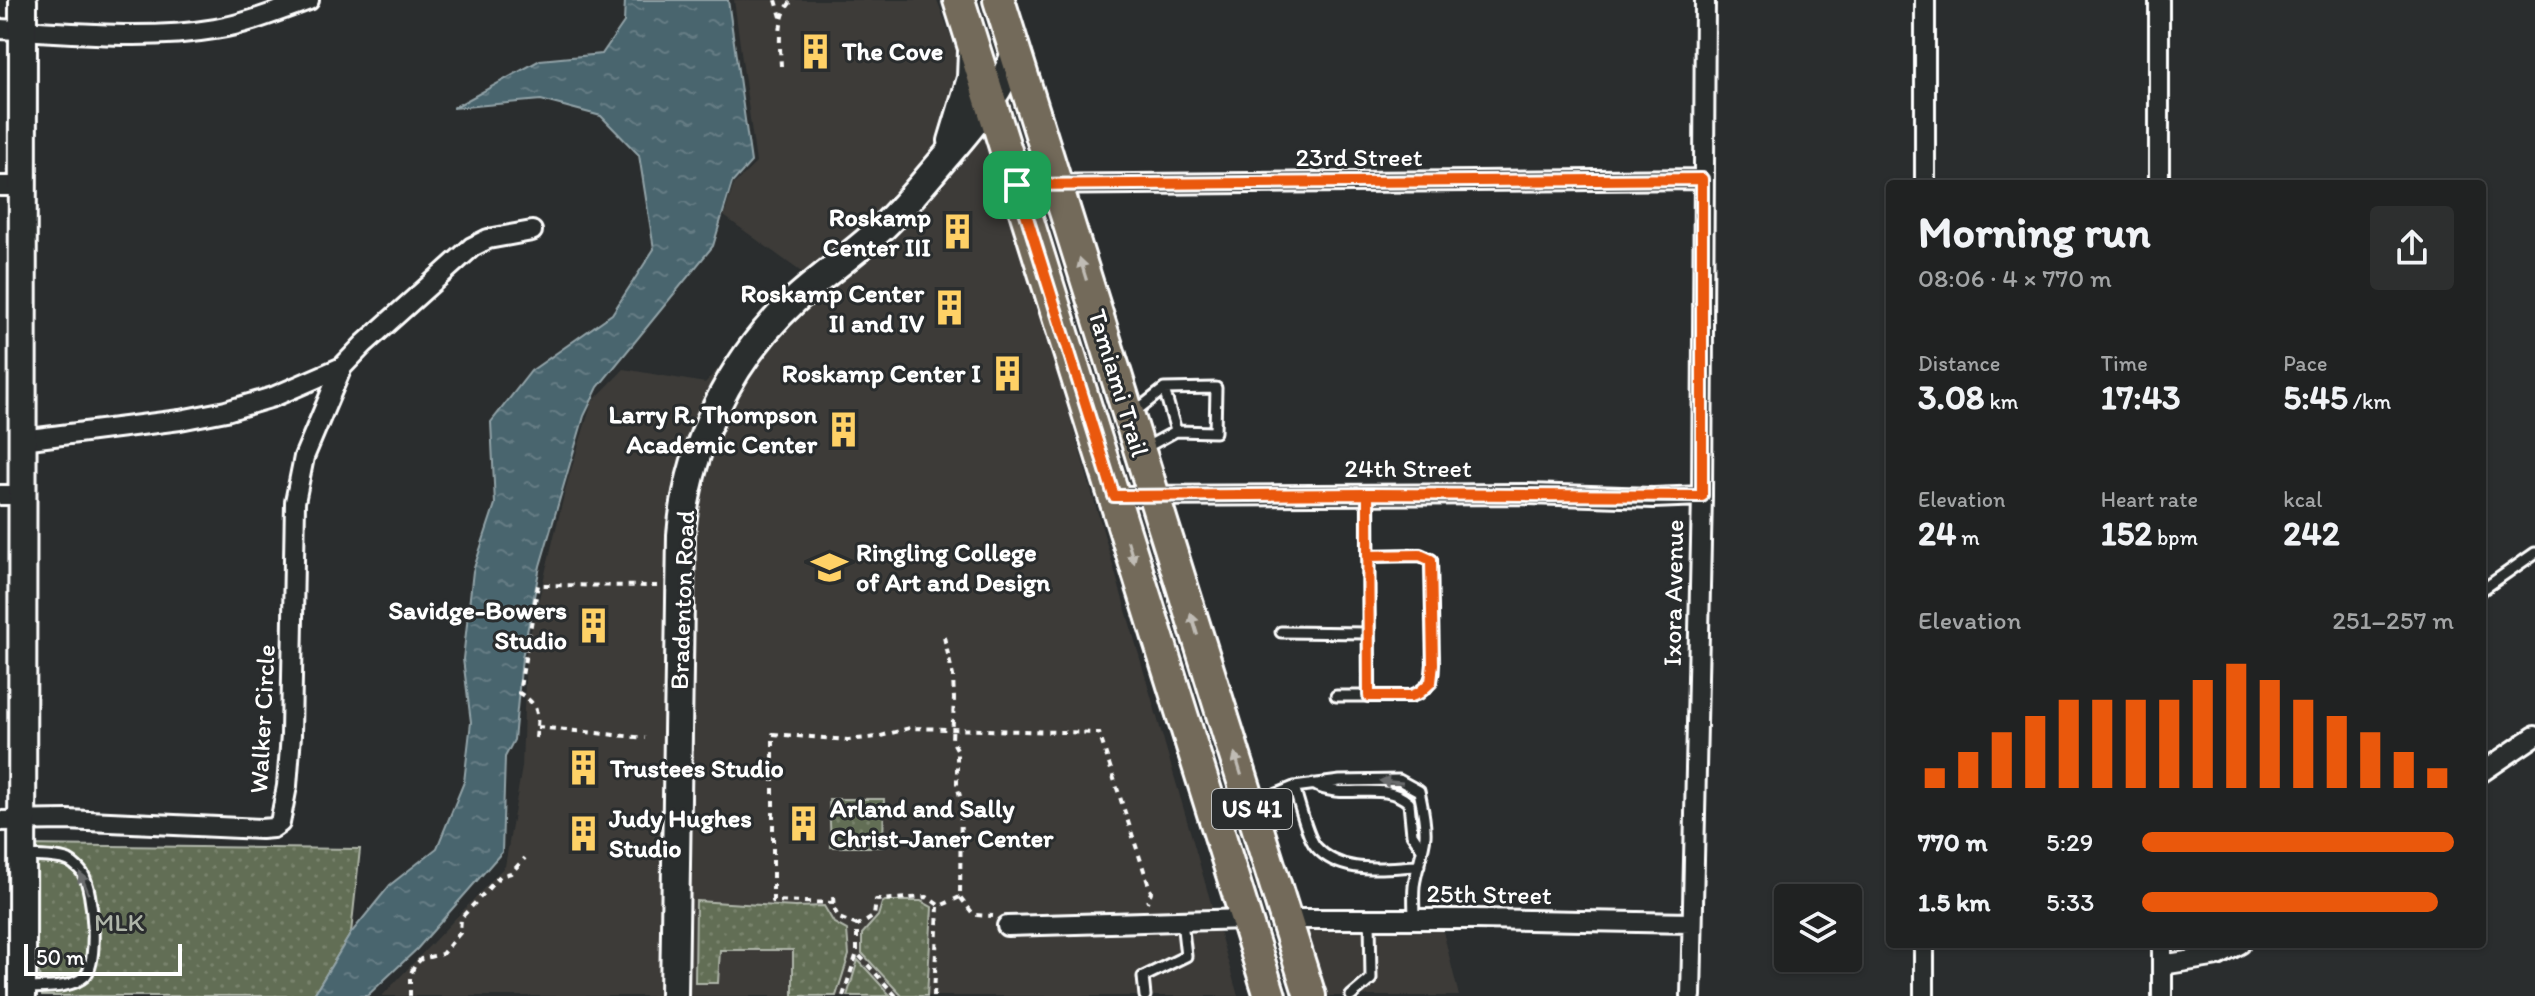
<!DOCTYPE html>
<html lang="en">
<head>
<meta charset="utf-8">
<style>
	body { margin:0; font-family:Itim,sans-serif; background:#2d2f2f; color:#f1f3f6; height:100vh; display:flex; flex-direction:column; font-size:30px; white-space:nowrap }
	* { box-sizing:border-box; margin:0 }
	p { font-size:26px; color:#a2a4a5 }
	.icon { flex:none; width:44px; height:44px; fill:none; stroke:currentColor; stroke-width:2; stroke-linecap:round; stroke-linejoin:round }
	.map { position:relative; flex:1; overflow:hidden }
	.side { position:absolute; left:1886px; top:180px; width:600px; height:768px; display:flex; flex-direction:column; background:#202222; border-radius:8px; box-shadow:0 2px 6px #0004,0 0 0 2px #3d3f40 }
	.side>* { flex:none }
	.fabs { position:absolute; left:1774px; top:884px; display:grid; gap:16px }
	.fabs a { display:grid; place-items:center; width:88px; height:88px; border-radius:8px; background:#202222; box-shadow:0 2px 6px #0004,0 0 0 2px #3d3f40; font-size:40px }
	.scale { position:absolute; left:24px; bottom:20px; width:158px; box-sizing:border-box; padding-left:8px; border:4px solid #fff; border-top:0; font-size:22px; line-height:28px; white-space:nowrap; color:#fff; -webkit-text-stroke:6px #2a2d2e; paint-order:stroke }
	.pin { position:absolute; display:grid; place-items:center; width:68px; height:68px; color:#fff; margin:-34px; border-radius:16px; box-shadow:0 4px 12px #0006 }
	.round { display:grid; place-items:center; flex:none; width:84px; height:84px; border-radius:8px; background:#2d2f2f }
	.overview { display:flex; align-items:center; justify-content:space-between; height:136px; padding:0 32px }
	h1 { font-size:44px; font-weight:800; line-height:60px }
	.metrics { display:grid; grid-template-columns:repeat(3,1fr); gap:12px; height:136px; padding:8px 32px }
	.metrics div { display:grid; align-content:center }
	.metrics b { font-size:34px; font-weight:800 }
	.metrics small { font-size:22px; font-weight:400 }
	.metrics p { font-size:22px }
	.chart { height:224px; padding:16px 32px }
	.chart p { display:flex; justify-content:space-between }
	.chart svg { width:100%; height:144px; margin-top:8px; stroke:#ea580c; stroke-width:6 }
	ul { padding:0 32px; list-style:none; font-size:26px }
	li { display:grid; grid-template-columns:128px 96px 1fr; align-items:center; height:60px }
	li i { height:20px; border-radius:10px; background:#ea580c }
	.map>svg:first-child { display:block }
	.built { fill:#3c3b38 }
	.grass { fill:url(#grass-dots); stroke:#b0b6aa; stroke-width:2 }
	.water { fill:url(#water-ripples); stroke:#92a3a8; stroke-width:2 }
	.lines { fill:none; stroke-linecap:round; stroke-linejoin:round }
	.lane-casing { stroke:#fff; stroke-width:15 }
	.street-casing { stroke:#fff; stroke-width:24 }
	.secondary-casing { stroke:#fff; stroke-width:32 }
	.primary-casing { stroke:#fff; stroke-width:36 }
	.path { stroke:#fff; stroke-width:4; stroke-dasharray:6 6; stroke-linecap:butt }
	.lane { stroke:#2a2d2e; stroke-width:9 }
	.street { stroke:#2a2d2e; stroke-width:18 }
	.secondary { stroke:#2a2d2e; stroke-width:26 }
	.primary { stroke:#736b5a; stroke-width:30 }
	.oneway { fill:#c0bcb5 }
	.oneway2 { fill:#6a6c6d }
	.route-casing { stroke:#fff; stroke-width:16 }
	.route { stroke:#ea580c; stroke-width:10 }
	.labels { text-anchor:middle; stroke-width:6; stroke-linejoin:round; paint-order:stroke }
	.shield { fill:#2a2d2e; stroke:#bfc0c0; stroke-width:2 }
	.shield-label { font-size:24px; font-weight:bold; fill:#fff }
	.poi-label { font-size:26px; font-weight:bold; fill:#fff; stroke:#2a2d2e; text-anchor:start }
	.street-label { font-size:26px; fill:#fff; stroke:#2a2d2e }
	.park-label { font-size:26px; fill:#b0b6aa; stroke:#2a2d2e }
</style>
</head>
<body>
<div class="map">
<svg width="2535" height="996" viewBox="0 0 2535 996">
	<defs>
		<pattern id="grass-dots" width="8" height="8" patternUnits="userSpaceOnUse" patternTransform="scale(2)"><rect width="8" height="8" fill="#626e55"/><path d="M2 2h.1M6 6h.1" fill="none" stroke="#7a846e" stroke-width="1.8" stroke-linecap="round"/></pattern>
		<pattern id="water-ripples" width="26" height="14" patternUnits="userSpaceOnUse" patternTransform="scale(2)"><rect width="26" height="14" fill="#4a656e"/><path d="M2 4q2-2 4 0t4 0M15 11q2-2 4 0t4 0" fill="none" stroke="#657c84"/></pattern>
	</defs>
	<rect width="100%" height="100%" fill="#2a2d2e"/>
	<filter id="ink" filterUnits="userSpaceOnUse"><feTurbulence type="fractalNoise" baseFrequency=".0125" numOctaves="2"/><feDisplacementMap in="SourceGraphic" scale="16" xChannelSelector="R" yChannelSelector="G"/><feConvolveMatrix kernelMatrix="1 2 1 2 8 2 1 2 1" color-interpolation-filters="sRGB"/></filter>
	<g filter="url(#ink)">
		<path class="built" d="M734 0H937L986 128 1238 996H382L505 866 522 767 526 652 567 483 592 402 624 369 705 383 804 274 724 216 734 184 756 163Z
			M1301 931H1443L1459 996H1325L1319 989Z"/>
		<path class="grass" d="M829 799H884L883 847H831Z
			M23 845 360 849 351 933 313 996H42Z
			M696 901 795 907 824 906 834 923 847 930 849 955 836 996H793V950H720L718 983H695Z
			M885 901H921L932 907 927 996H902L862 953V934L878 916 882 903Z
			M858 960 891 996H847Z"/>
		<path class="water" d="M625 0H728L751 162 732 183 713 246 598 387 584 416 540 566 522 658 514 740 505 757 502 852 417 949 367 996H313L351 933 390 885 437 848 464 782 471 722 463 659 473 571 495 504 491 422 531 371 612 314 654 249 639 155 601 116 541 100 453 108 540 60 602 54 624 22Z"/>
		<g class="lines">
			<defs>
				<path id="lane" d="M1164 389 1176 431
					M1132 414 1164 389 1216 388 1215 432 1176 431 1143 449
					M1368 494 1369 696
					M2482 590 2535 553
					M1281 632 1369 633
					M1336 696H1411L1426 688 1433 673 1431 560 1420 555 1368 556
					M1313 784C1342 802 1384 779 1409 803L1412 834 1422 849
					M1253 804 1294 787
					M1414 919C1414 908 1413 897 1414 886 1416 870 1423 853 1425 836 1426 821 1422 806 1419 791L1399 780 1340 781 1294 787C1299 802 1307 837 1316 847 1342 876 1385 867 1419 866
					M26 988C44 987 71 989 85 976 99 962 93 890 83 874 81 870 73 863 69 861 57 856 39 857 26 856
					M1145 996 1143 977 1186 956 1182 921
					M1351 996 1371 979 1370 919"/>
				<path id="street" d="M2159 0V184
					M0 29C70 32 145 41 215 29 247 24 278 11 309 0
					M1925 184V0
					M1017 185 1702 179
					M0 186H23
					M22 440 180 420 226 411 273 397 342 367 364 344 472 247 488 239 532 231
					M0 495H22
					M1114 496 1528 494 1653 498 1702 496
					M2482 772 2535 736
					M0 821 67 820 261 829 273 828 280 823 287 786 291 735 295 502 304 457 342 367
					M1286 919H1475L1691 923
					M1007 926 1246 919
					M1924 944V996
					M2162 965 2218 956 2240 944
					M1691 996 1702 496 1705 0
					M2162 996V944"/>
				<path id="secondary" d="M952 141 971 78 972 51
					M22 996 23 0
					M674 996 681 535C688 447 730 360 795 300 824 274 856 252 884 226 907 204 928 177 949 153 976 121 1001 93 1015 53"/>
				<path id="primary" d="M959 0 1270 996
					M999 0 1310 996"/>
			</defs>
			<use href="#lane" class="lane-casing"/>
			<use href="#street" class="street-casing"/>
			<use href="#secondary" class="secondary-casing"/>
			<use href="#primary" class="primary-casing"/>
			<path class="path" d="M776 0 781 17
				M781 66C780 45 776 15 793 0
				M944 637 953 676 954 699 952 740 957 749V785L961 800 960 897 974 915 993 916
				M537 727 645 738
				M536 738C538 715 541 706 519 693L538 585 657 586
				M833 897 834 909 839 918 857 925
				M834 903 773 901V734L848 740 877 737 910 728 1099 733 1151 892 1147 902
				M410 996V975L415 965 421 959 442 954 460 933 461 918 500 876 511 873 525 858
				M843 996 857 953
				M896 996 857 953V925L865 922 874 916 876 900 927 897 940 906 960 897
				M934 996 938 907"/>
			<use href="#lane" class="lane"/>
			<use href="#street" class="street"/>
			<use href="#secondary" class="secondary"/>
			<use href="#primary" class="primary"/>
		</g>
		<defs><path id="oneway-solid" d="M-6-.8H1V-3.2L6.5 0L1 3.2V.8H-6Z" transform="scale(2)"/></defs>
		<g class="oneway">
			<use href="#oneway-solid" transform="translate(1083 269) rotate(-107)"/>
			<use href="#oneway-solid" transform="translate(1131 552) rotate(73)"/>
			<use href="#oneway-solid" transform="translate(1194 624) rotate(-107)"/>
			<use href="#oneway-solid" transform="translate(1238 764) rotate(-107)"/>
		</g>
		<g class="oneway2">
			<use href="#oneway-solid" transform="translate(1391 782) rotate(-175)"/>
			<use href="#oneway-solid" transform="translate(84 883) rotate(-112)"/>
		</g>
	</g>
	<g class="lines" filter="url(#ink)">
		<defs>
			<path id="route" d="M1017 185 1114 496 1368 494V556L1420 555 1431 560 1433 664 1431 682 1419 693 1411 696H1369C1369 628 1368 561 1368 494L1702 496V179L1017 185"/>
		</defs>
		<use href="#route" class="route-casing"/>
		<use href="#route" class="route"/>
	</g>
	<defs>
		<symbol id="building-bare" viewBox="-9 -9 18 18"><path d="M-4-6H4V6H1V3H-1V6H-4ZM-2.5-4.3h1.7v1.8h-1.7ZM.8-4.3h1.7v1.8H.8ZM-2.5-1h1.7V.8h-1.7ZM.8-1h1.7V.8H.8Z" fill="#ffd166" stroke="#2a2d2e" stroke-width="2.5" paint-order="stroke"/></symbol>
		<symbol id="university-bare" viewBox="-9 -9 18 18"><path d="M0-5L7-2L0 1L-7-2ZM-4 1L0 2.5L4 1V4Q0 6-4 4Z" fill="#ffd166" stroke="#2a2d2e" stroke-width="2.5" paint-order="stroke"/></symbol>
	</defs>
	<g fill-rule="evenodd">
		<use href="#building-bare" x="790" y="26" width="51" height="51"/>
		<use href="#building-bare" x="932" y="206" width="51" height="51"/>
		<use href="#building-bare" x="924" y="282" width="51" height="51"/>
		<use href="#building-bare" x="982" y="348" width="51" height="51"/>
		<use href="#building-bare" x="818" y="404" width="51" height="51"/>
		<use href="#university-bare" x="804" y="542" width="51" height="51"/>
		<use href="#building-bare" x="568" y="600" width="51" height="51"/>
		<use href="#building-bare" x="558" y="742" width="51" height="51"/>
		<use href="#building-bare" x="778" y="798" width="51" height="51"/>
		<use href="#building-bare" x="558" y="808" width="51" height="51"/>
	</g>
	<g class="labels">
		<rect class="shield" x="1212" y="789" width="80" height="40" rx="6"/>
		<g class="shield-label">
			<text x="1252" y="817">US 41</text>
		</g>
		<g class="poi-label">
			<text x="842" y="60">The Cove</text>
			<text x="931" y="226" text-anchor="end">Roskamp<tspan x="931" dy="30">Center III</tspan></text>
			<text x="924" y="302" text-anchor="end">Roskamp Center<tspan x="924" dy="30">II and IV</tspan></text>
			<text x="981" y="382" text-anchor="end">Roskamp Center I</text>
			<text x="817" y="423" text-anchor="end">Larry R. Thompson<tspan x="817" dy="30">Academic Center</tspan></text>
			<text x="856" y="561">Ringling College<tspan x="856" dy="30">of Art and Design</tspan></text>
			<text x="567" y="619" text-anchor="end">Savidge-Bowers<tspan x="567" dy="30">Studio</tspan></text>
			<text x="610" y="777">Trustees Studio</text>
			<text x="830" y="817">Arland and Sally<tspan x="830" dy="30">Christ-Janer Center</tspan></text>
			<text x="609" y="827">Judy Hughes<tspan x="609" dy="30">Studio</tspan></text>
		</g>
		<g class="street-label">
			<text x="1359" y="166">23rd Street</text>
			<text transform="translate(1119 383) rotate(73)" y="9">Tamiami Trail</text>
			<text x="1408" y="477">24th Street</text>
			<text transform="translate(1673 593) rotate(-89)" y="9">Ixora Avenue</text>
			<text transform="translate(682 600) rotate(-88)" y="9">Bradenton Road</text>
			<text transform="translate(262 719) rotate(-87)" y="9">Walker Circle</text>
			<text transform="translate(1489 894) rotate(1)" y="9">25th Street</text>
		</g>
		<g class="park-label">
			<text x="119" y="931">MLK</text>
		</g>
	</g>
</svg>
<div class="fabs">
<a><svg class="icon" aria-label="layers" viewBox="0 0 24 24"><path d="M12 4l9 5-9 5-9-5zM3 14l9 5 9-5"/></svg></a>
</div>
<div class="scale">50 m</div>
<div class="pin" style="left:1017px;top:185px;background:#1e9e55"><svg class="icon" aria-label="arrive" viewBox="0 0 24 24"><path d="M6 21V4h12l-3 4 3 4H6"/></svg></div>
<section class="side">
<div class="overview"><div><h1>Morning run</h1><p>08:06 · 4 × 770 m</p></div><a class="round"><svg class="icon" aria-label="share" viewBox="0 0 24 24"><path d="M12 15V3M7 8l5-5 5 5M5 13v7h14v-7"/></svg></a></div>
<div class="metrics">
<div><p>Distance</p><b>3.08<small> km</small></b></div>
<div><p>Time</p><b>17:43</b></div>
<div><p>Pace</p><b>5:45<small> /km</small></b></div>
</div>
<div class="metrics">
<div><p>Elevation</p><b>24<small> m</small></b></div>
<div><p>Heart rate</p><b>152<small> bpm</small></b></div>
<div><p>kcal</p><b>242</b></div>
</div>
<div class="chart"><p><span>Elevation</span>251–257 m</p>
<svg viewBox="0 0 160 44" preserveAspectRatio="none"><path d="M5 44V38M15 44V33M25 44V27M35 44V22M45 44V17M55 44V17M65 44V17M75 44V17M85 44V11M95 44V6M105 44V11M115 44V17M125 44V22M135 44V27M145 44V33M155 44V38"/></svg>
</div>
<ul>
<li><b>770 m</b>5:29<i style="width:100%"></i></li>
<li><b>1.5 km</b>5:33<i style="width:95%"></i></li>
</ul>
</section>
</div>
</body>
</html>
